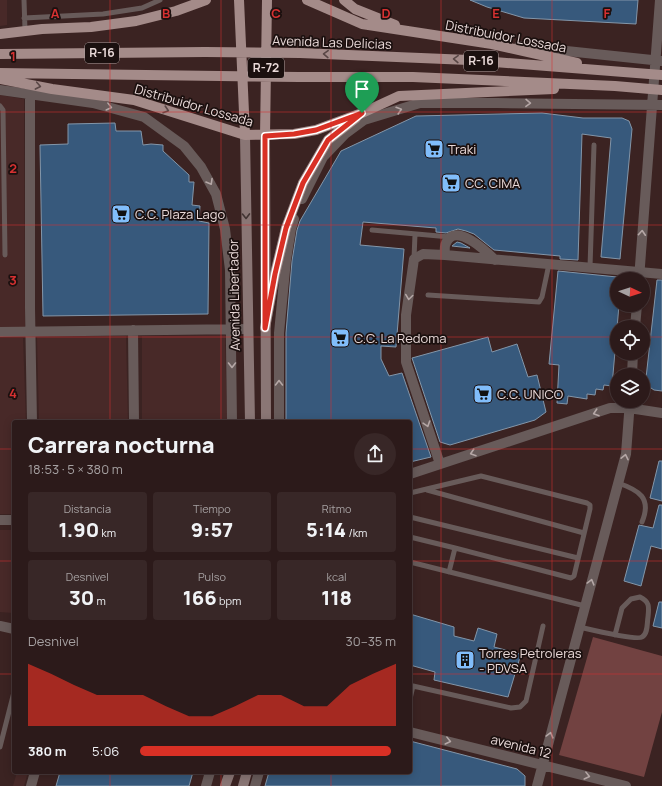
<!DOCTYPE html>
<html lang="es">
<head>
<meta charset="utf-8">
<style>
	body { margin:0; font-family:Manrope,sans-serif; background:#382727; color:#f1f3f6; height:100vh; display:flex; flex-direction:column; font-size:15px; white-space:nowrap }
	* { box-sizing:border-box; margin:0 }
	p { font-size:13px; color:#a6a1a2 }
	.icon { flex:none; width:22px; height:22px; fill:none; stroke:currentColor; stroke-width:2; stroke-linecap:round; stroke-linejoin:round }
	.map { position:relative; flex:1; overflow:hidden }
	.side { position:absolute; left:12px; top:420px; width:400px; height:354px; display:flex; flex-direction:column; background:#2c1a1a; border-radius:4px; box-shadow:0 2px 10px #0003,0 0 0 1px #483839 }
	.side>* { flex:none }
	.needle { width:26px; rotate:94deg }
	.fabs { position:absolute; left:610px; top:272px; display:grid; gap:8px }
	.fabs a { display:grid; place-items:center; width:40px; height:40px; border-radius:50%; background:#2c1a1a; box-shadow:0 2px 10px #0003,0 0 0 1px #483839; font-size:20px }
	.pin { position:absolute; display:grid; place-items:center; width:34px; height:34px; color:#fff; margin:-41px -17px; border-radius:50% 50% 50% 0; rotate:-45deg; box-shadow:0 0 4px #0007 }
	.pin .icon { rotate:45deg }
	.round { display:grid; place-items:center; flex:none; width:42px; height:42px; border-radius:21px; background:#382727 }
	.summary { display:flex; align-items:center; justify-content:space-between; height:68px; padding:0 16px }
	h1 { font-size:22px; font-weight:800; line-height:30px }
	.stats { display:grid; grid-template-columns:repeat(3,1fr); gap:6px; height:68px; padding:4px 16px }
	.stats div { display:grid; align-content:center; border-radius:4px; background:#382727; text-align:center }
	.stats b { font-size:20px; font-weight:800 }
	.stats small { font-size:11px; font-weight:400 }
	.stats p { font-size:11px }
	.chart { height:112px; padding:8px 16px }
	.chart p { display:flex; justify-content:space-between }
	.chart svg { width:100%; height:72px; margin-top:4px; fill:#d93025; opacity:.7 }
	ul { padding:0 16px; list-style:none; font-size:13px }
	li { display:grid; grid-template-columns:64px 48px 1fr; align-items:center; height:30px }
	li i { height:10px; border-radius:5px; background:#d93025 }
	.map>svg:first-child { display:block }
	.built { fill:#482928 }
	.green { fill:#724241 }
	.building { fill:#37597c; stroke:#8396a9 }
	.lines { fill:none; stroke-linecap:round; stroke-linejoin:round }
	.service { stroke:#685b5a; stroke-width:5 }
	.minor { stroke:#685b5a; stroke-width:10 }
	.secondary { stroke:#8a7675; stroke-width:10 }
	.primary { stroke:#a48b89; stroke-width:10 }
	.oneway { stroke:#594746 }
	.oneway2 { stroke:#b5a7a6 }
	.oneway3 { stroke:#423433 }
	.route-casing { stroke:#fff; stroke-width:8 }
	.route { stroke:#d93025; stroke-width:5 }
	.grid { fill:none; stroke:#d73131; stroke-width:1; stroke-opacity:0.55 }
	.labels { text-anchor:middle; stroke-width:3.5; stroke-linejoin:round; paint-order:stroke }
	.shield { fill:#1b100f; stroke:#ab9d9c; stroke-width:1 }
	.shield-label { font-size:12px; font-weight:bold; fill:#e9d9d8 }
	.street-label { font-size:13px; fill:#e9d9d8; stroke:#1b100f }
	.poi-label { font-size:13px; fill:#e9d9d8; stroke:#1b100f; text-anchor:start }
	.grid-label { font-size:13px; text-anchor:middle; font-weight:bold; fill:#d73131; stroke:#1b100f; stroke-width:3.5; stroke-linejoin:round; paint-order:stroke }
</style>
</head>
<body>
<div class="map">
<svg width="662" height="786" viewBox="0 0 662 786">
	<rect width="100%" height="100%" fill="#3b2322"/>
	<path class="built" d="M0 0H7V25L0 26Z
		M0 95 24 99 25 327 0 328Z
		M225 335 227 422H142V336Z
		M126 336 128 422H39L37 337Z
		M0 338H23L26 422H14V514H0Z
		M0 530H13V613L0 612Z
		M17 772H28L24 786H13Z"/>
	<path class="green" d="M593 637 662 656V712L644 777 559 755Z"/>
	<path class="building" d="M470 0H638L636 24 524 18 487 7Z
		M542 113 583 118H622L629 121 632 129 620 259 601 257 611 138 582 134 578 260 560 259V256L494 250 474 234 466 231 458 229 446 233 436 232V228L363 222 360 245 404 249 396 347 381 346V359L389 376 402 373 431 457 410 462V422H286V333L292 261 297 230 300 221 341 151 416 116Z
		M115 123 116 131H141L143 145 151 144 163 145V151L189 175V182H194L192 205 200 206 199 221 209 223 208 314 43 316 40 145 68 144V124Z
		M457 242 461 243 470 248 452 246Z
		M558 271 617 277V305H619L612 386 604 385 603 390 596 389 595 395 587 394V399L568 396 567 404 557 403 559 365 549 364Z
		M657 280H662V391L654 390 648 386 646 378Z
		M488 337 492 352 517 344 528 377 537 375 546 412 535 420 450 445 440 442 412 358Z
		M659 461H662V501L650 498Z
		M659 505H662V549L651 546 641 586 624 581 639 525 653 528Z
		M659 602H662V628L653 626Z
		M410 614 454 627V636L474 641 478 628 497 634 494 647 521 654 508 697 434 680 435 672 410 665Z
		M410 741 517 769 525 776V786H265L269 772H410Z
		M60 772H193L189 786H56Z"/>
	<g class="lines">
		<path class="service" d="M24 0 25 30
			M24 18 103 14 142 8 160 0
			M0 106 3 110 5 255
			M372 230 450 237
			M414 259 415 234
			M590 267 594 145
			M428 295 539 302 542 297 549 264
			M618 483C639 490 652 498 642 522
			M427 490 584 533
			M410 493 481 476 587 503 590 505V509L574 576 571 578 455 548 449 572
			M410 517 578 558
			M410 537 455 548
			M410 562 585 606
			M579 627C588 629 637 641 642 637 648 634 647 623 648 617 649 607 650 602 640 597L631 599 622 608 615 635
			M410 699 413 686 511 708 520 707 526 701 543 626
			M0 747 14 692"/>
		<path class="minor" d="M519 46 662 61
			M0 90 93 103 144 117 184 146 201 167 216 194 225 229 230 270 232 422
			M30 94V308L32 422
			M302 199 323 157 345 134 364 120 420 103H497L662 105
			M445 255C445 252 444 246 446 243 455 221 487 252 495 260
			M639 279 660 0
			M635 327 637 305
			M133 330 134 422
			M0 332 248 329
			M632 375 633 353
			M279 422V333L286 260 291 229 294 219
			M440 464 406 362V315L414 259 423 254 445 255 662 274
			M410 474 610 408H629L662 413
			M0 520H14
			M0 626 14 629
			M410 732 626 786
			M31 786 35 772
			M206 786 210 772
			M255 786 259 772
			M537 786 626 454 630 401"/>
		<path class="secondary" d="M245 135 250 422
			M265 136 266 422
			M225 786 230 772
			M243 786 247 772"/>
		<path class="primary" d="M239 0 245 135
			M307 0 362 24 492 44 577 63
			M344 0 355 9 395 25
			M0 34 42 29 91 27 136 21 176 11 206 0
			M0 54 205 52 300 53 469 60 662 75
			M0 73 299 77H413L615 86 662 90
			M0 79 52 89 134 100 245 135 294 134 316 130 362 113 399 96 554 89
			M265 136 267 0
			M265 328 275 274 286 228 303 183 328 140 356 118"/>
	</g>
	<defs><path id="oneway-chevron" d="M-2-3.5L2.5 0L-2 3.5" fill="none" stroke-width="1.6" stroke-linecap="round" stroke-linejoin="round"/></defs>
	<g class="oneway">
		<use href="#oneway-chevron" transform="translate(326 54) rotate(-178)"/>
		<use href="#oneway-chevron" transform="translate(456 59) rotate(-178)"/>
		<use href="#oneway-chevron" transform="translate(38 86) rotate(11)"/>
		<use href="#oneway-chevron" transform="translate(166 110) rotate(18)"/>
	</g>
	<g class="oneway2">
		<use href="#oneway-chevron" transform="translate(528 103) rotate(1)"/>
		<use href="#oneway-chevron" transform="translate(109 107) rotate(14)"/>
		<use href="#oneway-chevron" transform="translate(399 110) rotate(-17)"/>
		<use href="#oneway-chevron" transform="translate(210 182) rotate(60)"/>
		<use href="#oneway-chevron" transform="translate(642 233) rotate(-86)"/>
		<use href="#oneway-chevron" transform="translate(409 297) rotate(98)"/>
		<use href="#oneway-chevron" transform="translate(232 365) rotate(90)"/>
		<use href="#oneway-chevron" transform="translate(279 383) rotate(-90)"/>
		<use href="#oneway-chevron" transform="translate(596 413) rotate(162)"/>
		<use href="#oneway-chevron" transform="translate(427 424) rotate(72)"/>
		<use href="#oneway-chevron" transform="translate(473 453) rotate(162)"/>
		<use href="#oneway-chevron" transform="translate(625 457) rotate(-78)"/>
		<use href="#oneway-chevron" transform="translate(591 582) rotate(-75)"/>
		<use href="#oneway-chevron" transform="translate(550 735) rotate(-75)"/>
		<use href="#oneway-chevron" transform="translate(448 741) rotate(14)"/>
		<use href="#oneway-chevron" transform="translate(587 776) rotate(14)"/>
	</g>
	<use class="oneway3" href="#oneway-chevron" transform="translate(246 216) rotate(89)"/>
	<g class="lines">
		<defs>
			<path id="route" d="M362 113 328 140 303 183 286 228 275 274 265 328V136L294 134 316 130Z"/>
		</defs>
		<use href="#route" class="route-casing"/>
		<use href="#route" class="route"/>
	</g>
	<path class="grid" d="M110 0V422M221 0V422M331 0V422M441 0V786M552 0V786M0 112H662M0 225H662M0 337H617M643 337H662M0 449H14M410 449H662M0 561H14M410 561H662M0 674H14M410 674H662M110 772V786M221 772V786M331 772V786"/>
	<defs>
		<symbol id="supermarket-square" viewBox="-11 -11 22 22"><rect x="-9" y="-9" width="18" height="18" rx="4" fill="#81bdfa" stroke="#1b100f"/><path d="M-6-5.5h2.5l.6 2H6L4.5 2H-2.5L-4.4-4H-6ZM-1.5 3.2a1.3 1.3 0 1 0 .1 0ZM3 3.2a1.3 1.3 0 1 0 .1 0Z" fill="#111"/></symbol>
		<symbol id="building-square" viewBox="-11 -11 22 22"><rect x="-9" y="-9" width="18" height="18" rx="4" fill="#81bdfa" stroke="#1b100f"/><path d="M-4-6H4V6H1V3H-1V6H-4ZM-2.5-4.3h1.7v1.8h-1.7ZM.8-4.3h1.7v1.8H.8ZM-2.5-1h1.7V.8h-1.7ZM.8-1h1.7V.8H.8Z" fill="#111"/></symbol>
	</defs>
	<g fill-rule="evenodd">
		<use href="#supermarket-square" x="423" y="138" width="22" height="22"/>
		<use href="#supermarket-square" x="440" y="172" width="22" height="22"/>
		<use href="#supermarket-square" x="110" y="203" width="22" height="22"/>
		<use href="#supermarket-square" x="329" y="327" width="22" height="22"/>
		<use href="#supermarket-square" x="472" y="383" width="22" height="22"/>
		<use href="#building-square" x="454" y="649" width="22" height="22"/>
	</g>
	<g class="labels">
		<g class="shield">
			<rect x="85" y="43" width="34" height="20" rx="3"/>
			<rect x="464" y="51" width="34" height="20" rx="3"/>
			<rect x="248" y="58" width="36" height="20" rx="3"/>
		</g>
		<g class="shield-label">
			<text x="102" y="57">R-16</text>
			<text x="481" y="65">R-16</text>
			<text x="266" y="72">R-72</text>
		</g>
		<g class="street-label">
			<text transform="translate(506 36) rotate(11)" y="5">Distribuidor Lossada</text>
			<text transform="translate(332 42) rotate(2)" y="5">Avenida Las Delicias</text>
			<text transform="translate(194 105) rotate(16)" y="5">Distribuidor Lossada</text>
			<text transform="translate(234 295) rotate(-91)" y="5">Avenida Libertador</text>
			<text transform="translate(521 746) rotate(14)" y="5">avenida 12</text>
		</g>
		<g class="poi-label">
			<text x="448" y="154">Traki</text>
			<text x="465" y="188">CC. CIMA</text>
			<text x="135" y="219">C.C. Plaza Lago</text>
			<text x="354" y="343">C.C. La Redoma</text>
			<text x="497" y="399">C.C. UNICO</text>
			<text x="479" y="658">Torres Petroleras<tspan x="479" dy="15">- PDVSA</tspan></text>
		</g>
	</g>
	<g class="grid-label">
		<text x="55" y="18">A</text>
		<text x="166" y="18">B</text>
		<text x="276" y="18">C</text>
		<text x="386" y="18">D</text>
		<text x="496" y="18">E</text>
		<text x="607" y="18">F</text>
		<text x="13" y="61">1</text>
		<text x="13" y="173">2</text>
		<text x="13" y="285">3</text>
		<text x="13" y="398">4</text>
	</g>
</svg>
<div class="fabs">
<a><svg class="needle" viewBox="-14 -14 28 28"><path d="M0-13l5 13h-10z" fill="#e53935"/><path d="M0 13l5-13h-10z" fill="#a6a1a2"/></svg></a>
<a><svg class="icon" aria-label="locate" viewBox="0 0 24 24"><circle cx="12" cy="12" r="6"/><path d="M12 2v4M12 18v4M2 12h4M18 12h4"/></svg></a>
<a><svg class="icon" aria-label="layers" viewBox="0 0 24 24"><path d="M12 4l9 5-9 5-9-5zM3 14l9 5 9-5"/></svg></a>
</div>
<div class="pin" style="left:362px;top:113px;background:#1e9e55"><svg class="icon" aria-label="arrive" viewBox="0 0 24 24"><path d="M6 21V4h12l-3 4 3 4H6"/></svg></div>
<section class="side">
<div class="summary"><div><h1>Carrera nocturna</h1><p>18:53 · 5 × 380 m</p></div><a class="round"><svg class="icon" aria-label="share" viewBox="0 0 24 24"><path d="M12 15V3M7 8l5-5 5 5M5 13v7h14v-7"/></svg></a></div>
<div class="stats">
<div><p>Distancia</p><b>1.90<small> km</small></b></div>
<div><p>Tiempo</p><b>9:57</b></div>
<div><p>Ritmo</p><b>5:14<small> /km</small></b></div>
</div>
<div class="stats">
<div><p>Desnivel</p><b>30<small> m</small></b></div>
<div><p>Pulso</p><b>166<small> bpm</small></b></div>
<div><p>kcal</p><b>118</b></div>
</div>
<div class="chart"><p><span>Desnivel</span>30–35 m</p>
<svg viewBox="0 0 160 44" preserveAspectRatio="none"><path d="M0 44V6L10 12L20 19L30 25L40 25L50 25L60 32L70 38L80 38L90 32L100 25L110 25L120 32L130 32L140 19L150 12L160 6V44z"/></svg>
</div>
<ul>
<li><b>380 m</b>5:06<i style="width:98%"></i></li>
</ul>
</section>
</div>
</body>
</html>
